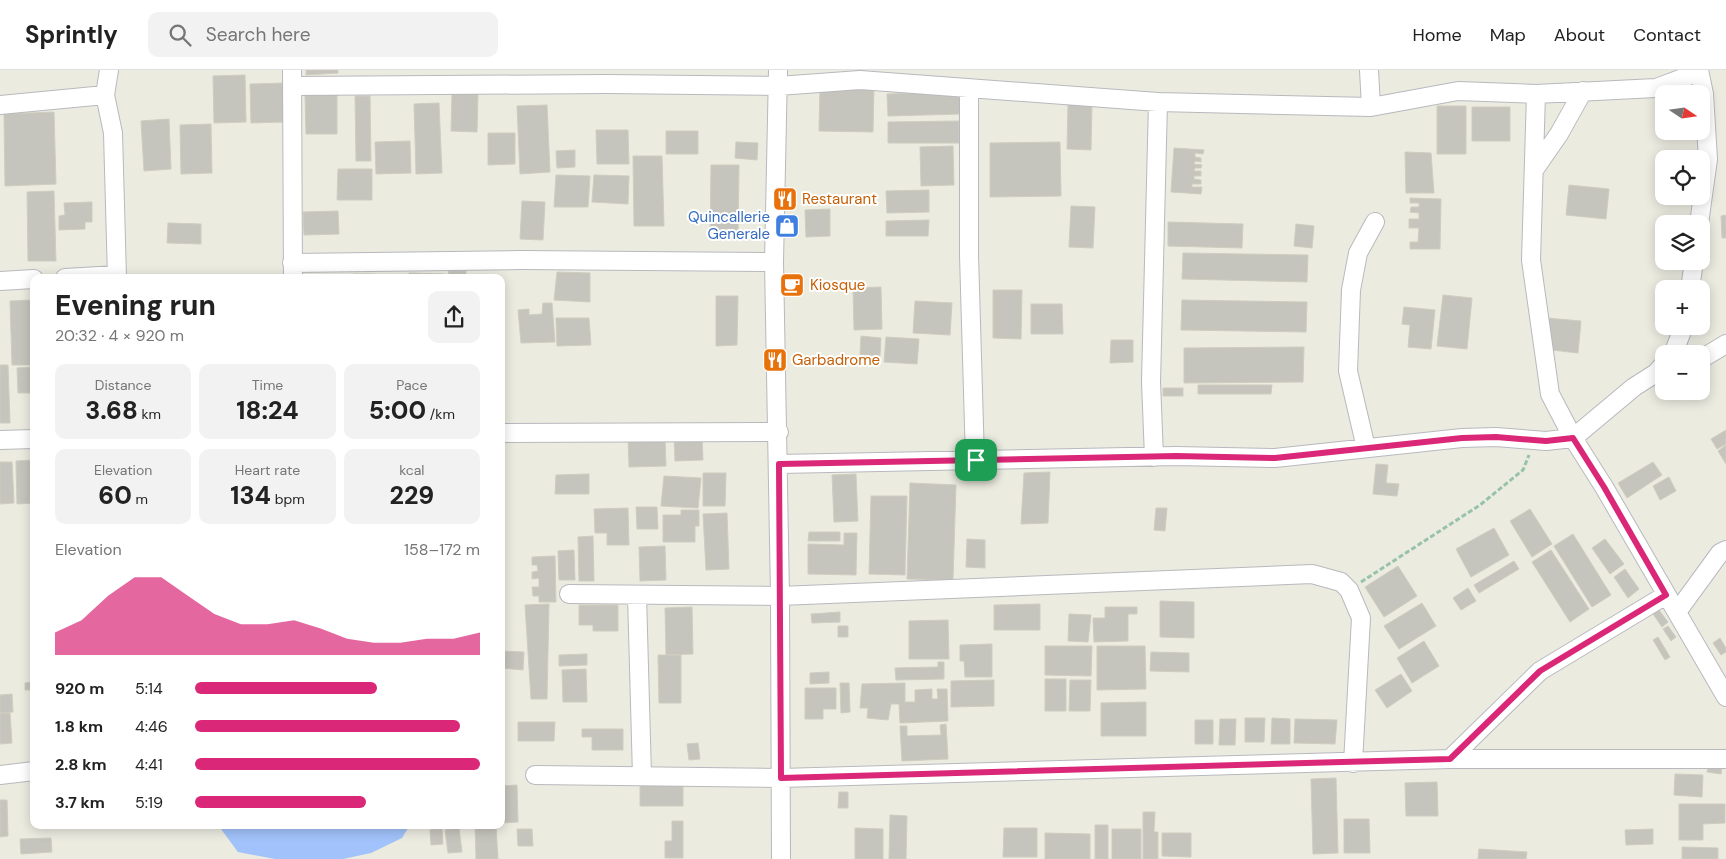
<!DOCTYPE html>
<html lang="en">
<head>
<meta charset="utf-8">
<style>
	body { margin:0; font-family:"DM Sans",sans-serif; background:#f2f2f2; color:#222; height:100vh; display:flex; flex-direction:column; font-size:19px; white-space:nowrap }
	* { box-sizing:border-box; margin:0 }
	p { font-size:16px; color:#767676 }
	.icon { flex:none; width:28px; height:28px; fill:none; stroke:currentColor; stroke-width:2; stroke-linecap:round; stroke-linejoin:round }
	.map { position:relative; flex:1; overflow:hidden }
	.drawer { position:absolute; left:30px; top:204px; width:475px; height:555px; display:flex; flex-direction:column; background:#fff; border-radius:10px; box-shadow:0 2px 12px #0003 }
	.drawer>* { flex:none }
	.needle { width:32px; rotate:103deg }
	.buttons { position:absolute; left:1655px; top:15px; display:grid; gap:10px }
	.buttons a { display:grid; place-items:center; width:55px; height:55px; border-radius:10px; background:#fff; box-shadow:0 2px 12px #0003; font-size:25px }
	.pin { position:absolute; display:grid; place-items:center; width:42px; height:42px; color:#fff; margin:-21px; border-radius:10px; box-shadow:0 2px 8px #0006 }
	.round { display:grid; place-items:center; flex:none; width:52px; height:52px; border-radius:10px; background:#f2f2f2 }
	.summary { display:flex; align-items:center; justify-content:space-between; height:85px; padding:0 25px }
	h1 { font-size:28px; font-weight:800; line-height:38px }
	.metrics { display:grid; grid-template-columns:repeat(3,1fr); gap:8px; height:85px; padding:5px 25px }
	.metrics div { display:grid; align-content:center; border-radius:10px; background:#f2f2f2; text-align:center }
	.metrics b { font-size:25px; font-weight:800 }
	.metrics small { font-size:14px; font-weight:400 }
	.metrics p { font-size:14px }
	.chart { height:140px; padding:10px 25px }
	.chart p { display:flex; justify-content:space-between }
	.chart svg { width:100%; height:90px; margin-top:5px; fill:#db2777; opacity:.7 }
	ul { padding:0 25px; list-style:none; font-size:16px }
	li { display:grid; grid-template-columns:80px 60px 1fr; align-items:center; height:38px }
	li i { height:12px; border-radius:6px; background:#db2777 }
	header { display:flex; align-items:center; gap:30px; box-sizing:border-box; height:70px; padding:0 25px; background:#fff; border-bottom:1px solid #e0e0e0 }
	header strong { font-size:24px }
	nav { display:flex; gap:28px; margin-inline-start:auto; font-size:18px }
	.search { width:350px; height:45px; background:#f2f2f2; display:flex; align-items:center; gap:12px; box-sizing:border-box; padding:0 18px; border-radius:10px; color:#767676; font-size:19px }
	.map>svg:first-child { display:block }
	.water { fill:#a1c2fa }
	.building { fill:#c6c5bd; stroke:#cfcdbf }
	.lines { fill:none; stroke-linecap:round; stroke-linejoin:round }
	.minor-casing { stroke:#b8b9be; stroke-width:20 }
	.path { stroke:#97c2ac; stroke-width:3; stroke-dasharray:5 2.5; stroke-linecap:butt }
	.minor { stroke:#fff; stroke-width:18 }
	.route-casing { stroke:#fff; stroke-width:10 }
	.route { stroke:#db2777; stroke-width:6 }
	.labels { text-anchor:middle; stroke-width:4; stroke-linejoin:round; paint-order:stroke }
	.food-label { font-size:15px; fill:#c56008; stroke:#fff; text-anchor:start }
	.shop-label { font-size:15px; fill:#366cbe; stroke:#fff; text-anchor:end }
</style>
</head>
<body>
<header>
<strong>Sprintly</strong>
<div class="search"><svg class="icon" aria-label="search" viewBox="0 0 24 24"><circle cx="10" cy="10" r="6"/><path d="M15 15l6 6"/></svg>Search here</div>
<nav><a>Home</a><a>Map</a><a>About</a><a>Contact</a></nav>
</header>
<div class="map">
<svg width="1726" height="789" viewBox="0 0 1726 789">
	<rect width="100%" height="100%" fill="#ebebe0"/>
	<path class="water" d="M218 755H410L402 768 371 783 343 789H275L238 782Z"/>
	<path class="building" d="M306 0H338V3L306 5Z
		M245 5 246 52 214 53 213 6Z
		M284 13 285 52 251 53 250 14Z
		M820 15 874 16 873 62 819 61Z
		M452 22 478 23 477 62 451 61Z
		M960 22V44L888 46 887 24Z
		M337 24V64H306L305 25Z
		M355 26H370L371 91H356Z
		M439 33 442 103 416 104 414 34Z
		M1068 34H1092L1091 80 1067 79Z
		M547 35 550 102 520 104 517 36Z
		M1437 36H1466V84H1437Z
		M1472 37H1510V71H1472Z
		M54 42 56 114 5 116 4 44Z
		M169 49 171 99 144 101 141 51Z
		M959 51V73H888V52Z
		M211 54 212 103 181 104 180 55Z
		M596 60H628L629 94H597Z
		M666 61H698V84H666Z
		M488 63H515V94L488 95Z
		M410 71 411 103 376 104 375 72Z
		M736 72 758 73 757 90 735 88Z
		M1060 72 1061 126 990 127V73Z
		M953 76 954 115 921 116 920 77Z
		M1174 78 1204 80 1203 84 1195 83V87L1201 88V92L1195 91 1194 94 1202 95 1201 98H1195L1194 101H1201V106H1194V109L1201 110V114H1192V117H1202L1201 124 1171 122Z
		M575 80V97L557 98 556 81Z
		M1405 82 1431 83 1434 123H1406Z
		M633 86H662L664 156H634Z
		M711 95H739L738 169H710Z
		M338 99H372V130H337Z
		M556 105 590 106 588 137H554Z
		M594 105 629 106 628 134 592 132Z
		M1569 115 1609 119 1606 149 1566 145Z
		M929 120V142L887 143 886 121Z
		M54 121 56 191H28L27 122Z
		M1410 128 1441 129 1440 179H1410V172H1418L1419 158H1409V149H1419V143L1410 142 1411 137H1419V133H1410Z
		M522 131 545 132 543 170 520 169Z
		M92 132V152H85V159L59 160V146L65 145 64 133Z
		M1071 136 1095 137 1093 178 1069 177Z
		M830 139V166L806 167 805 140Z
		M338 141 339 164 304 165 303 142Z
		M1726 145V168H1722L1721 146Z
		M929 150 928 166H886V151Z
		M1168 152 1243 154 1242 178 1168 176Z
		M168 153 201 154V174L167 173Z
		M1296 154 1314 156 1312 178 1294 176Z
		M1183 183 1308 185 1307 212 1182 209Z
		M466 195V208H449L448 196Z
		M557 202 590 203V232L554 230Z
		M409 203 445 204V208H409Z
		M353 204H375V208H353Z
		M881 217 882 259 854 260 853 218Z
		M993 220H1022L1021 269 993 268Z
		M1443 225 1472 228 1467 279 1437 276Z
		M716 226H738L737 275 716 276Z
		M34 230V295H12L10 231Z
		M1182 230 1307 232 1306 262 1181 260Z
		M915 231 952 233 950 265 913 263Z
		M543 233H552L555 272 521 273 518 240 529 239V245L542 244Z
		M1031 234H1062L1063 264H1031Z
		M1404 237 1435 240 1431 279 1408 277 1410 255 1402 254Z
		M556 248H589L591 275 557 276Z
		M1547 248 1581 251 1578 283 1543 279Z
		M861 266 881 268 880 286 860 285Z
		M886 267 919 269 917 294 884 292Z
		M1111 270H1133V292L1110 293Z
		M1304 277 1303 312 1184 313V278Z
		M0 295H8L10 353H0Z
		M34 297V323H18L17 298Z
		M1198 315H1272L1271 324H1198Z
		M1163 318H1183V326H1163Z
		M1726 360V374L1717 379 1711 369Z
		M665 365 666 396 629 397 628 367Z
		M702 365 703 390 675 391 674 366Z
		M1726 375V394L1718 381Z
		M34 390V433L17 434 16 391Z
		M0 392H12L14 433 0 434Z
		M1653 392 1662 405 1627 428 1618 413Z
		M1376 394 1388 395 1386 413 1399 414 1397 426 1373 424Z
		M1050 402 1048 453 1021 454 1024 403Z
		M703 403H726L725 436H703Z
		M589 404V424H555L556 405Z
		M856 404 858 451 834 452 832 405Z
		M664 406 701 408 698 438 661 436Z
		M1669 407 1676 421 1660 430 1653 416Z
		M910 413 956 415 953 510 907 509Z
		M871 426H907L905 505 869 504Z
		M636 437H657L658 459H637Z
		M628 438 629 475H607V463H595L594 439Z
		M1156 438H1167L1165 461 1154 460Z
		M1530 439 1552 474 1532 487 1510 451Z
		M681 440H699V456H695V472H663V445H681Z
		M727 443 729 499 706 500 703 444Z
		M1494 458 1509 485 1471 507 1456 479Z
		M809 462H840V471H808Z
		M844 463H857L856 505 808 504V474L844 475Z
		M1573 464 1611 525 1592 537 1554 476Z
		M593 466 594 511H579L578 467Z
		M967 469 985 470V498L966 497Z
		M1605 469 1624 494 1610 504 1592 478Z
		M665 476 666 510 640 511 639 477Z
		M574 480 575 510H559L558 481Z
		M1551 480 1589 539 1570 552 1532 492Z
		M555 486 556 532H539V526H533L532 517H539V508L532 509V502L538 501 537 495H532V487Z
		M1514 491 1519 499 1479 523 1474 515Z
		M1398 496 1417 526 1384 547 1365 517Z
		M1625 499 1639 519 1628 528 1614 507Z
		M1468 518 1476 531 1461 540 1453 528Z
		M1160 531 1194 532V568L1160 567Z
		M1422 533 1436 556 1399 579 1384 556Z
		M549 534 547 629H531L525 535Z
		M1040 534V560H994V535Z
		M579 535H618V561H593V555H579Z
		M692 537 693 584 666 585 665 538Z
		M1105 537H1137V544H1128V571L1094 572 1093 548H1105Z
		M1659 540 1668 552 1662 557 1653 544Z
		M840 542V552L812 553 811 544Z
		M1069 544 1091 545 1088 572 1068 571Z
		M948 550 949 589H909V551Z
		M838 556H848V567H838Z
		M1668 556 1676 567 1671 571 1663 559Z
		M1658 567 1670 587 1665 590 1653 570Z
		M1720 568 1726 578V582L1721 585 1713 573Z
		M1424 571 1439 596 1412 613 1397 588Z
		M992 574V607H965L964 591H960V575Z
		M1045 576H1092L1091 606 1045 605Z
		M1097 576H1145L1146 619 1097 620Z
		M501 581 524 582 523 600 501 598Z
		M1151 582 1189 583V602L1150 601Z
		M587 584V595L559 596V585Z
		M658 585H681V633H659Z
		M938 592H944V609L896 610 895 598 938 597Z
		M586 599 587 632H563L562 600Z
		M829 602V613L810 614V603Z
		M1401 604 1412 621 1387 638 1375 620Z
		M1045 609H1066V641H1045Z
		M994 610V636L951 637V611Z
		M1070 610H1091L1090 641H1069Z
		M34 612V620H25V613Z
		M840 613H849L850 642 841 643Z
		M905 613V632H915V620L932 619V629H938L937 619H947L948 651 900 653 899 634H891L888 650 867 648 868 638H860L862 614Z
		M805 618H836V639H823V649H805Z
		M12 624 13 642 0 643V625Z
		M1146 632V666H1101V633Z
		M0 643H10L12 673 0 674Z
		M1245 648H1265L1264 672H1245Z
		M1272 648 1290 649V674H1271Z
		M1220 649H1236L1235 675H1219Z
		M1295 649 1337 650 1335 674 1294 673Z
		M1195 650H1213V674H1195Z
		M518 652H555L554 671H518Z
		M946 654 948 689 902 691 900 656H907V666L941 665 940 655Z
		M582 659H623V680H592V667H582Z
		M698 673 700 689 689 690 687 674Z
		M1709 695 1722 697 1721 704 1707 702Z
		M1675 704 1703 705 1702 727 1674 725Z
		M1336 708 1338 783 1313 784 1311 709Z
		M1437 712 1438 746H1406L1405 713Z
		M517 715 518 752 501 753V716Z
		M640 715H683V736H640Z
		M839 722H848V738H838Z
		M0 730H7L8 766 0 767Z
		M1679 734H1725V753L1703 754V770H1679Z
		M1143 742H1155L1154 762H1158V789H1143Z
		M890 745 907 746 906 789H889Z
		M1344 749H1369L1370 783H1344Z
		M672 751H683V788H665V771H672Z
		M475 755H496L498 789H476Z
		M1095 755H1108V789H1095Z
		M459 758 462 782 448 783 445 760Z
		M855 758 883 759V789H855Z
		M1004 758H1037V787H1003Z
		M442 759 443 774 431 775 430 760Z
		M517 759H532L533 776H518Z
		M1112 759H1141V789H1112Z
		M1653 759V774L1626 775 1625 760Z
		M1045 763 1090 764V789H1045Z
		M1162 763H1191V787L1162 786Z
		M51 768 52 782 21 784 20 769Z
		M1682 777 1718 778V789H1682Z
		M1479 779 1527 782 1526 789H1478Z"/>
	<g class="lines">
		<defs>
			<path id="minor" d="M109 0 105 25 113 63 117 208
				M292 0 293 208
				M778 0 774 192 780 526 781 789
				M1369 0 1371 37
				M1699 0 1704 24 1708 89 1699 154
				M292 16 607 14 778 16 860 10 1158 32 1371 37 1458 21 1536 24
				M969 20V185L975 390
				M0 35 105 25
				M1534 100 1559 64 1583 21
				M292 193 521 190 774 192
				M65 208 117 205
				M0 211 34 209
				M1690 219 1694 191
				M1673 284 1684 256
				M1701 289 1726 274
				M1664 294 1656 303 1634 317 1573 368 1604 417 1726 627
				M501 363 779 362
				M0 370 34 369
				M1366 378 1348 301 1351 220 1358 183 1375 152
				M1154 387 1151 312 1158 32
				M779 394 1176 386 1275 388 1462 368 1496 367 1546 371 1573 368 1550 324 1531 190 1536 24 1656 18 1699 2
				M569 524 780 526 1312 504 1341 512 1349 520 1361 548 1353 693
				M637 525 642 706
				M1677 542 1720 483 1726 480
				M1450 689 1540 601 1666 525
				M0 705 34 701
				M535 705 781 708 1450 689H1726"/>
		</defs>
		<use href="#minor" class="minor-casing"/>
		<path class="path" d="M1361 512 1480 435 1523 400 1529 385"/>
		<use href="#minor" class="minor"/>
	</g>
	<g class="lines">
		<defs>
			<path id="route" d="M1496 367 1546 371 1573 368 1604 417 1666 525 1540 601 1450 689 781 708 779 394 1176 386 1275 388 1462 368Z"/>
		</defs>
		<use href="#route" class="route-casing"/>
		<use href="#route" class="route"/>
	</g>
	<defs>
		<symbol id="restaurant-square" viewBox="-11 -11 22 22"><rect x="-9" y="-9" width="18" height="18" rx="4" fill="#e8710a" stroke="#fff"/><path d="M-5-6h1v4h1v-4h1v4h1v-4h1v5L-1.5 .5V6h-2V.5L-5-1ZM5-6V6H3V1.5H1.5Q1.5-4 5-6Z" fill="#fff"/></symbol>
		<symbol id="shop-square" viewBox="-11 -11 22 22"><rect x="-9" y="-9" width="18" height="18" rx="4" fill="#3f7fe0" stroke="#fff"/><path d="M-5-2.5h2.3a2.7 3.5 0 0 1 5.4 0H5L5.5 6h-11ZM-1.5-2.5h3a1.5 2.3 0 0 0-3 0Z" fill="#fff"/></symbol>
		<symbol id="cafe-square" viewBox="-11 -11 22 22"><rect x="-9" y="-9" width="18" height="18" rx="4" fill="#e8710a" stroke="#fff"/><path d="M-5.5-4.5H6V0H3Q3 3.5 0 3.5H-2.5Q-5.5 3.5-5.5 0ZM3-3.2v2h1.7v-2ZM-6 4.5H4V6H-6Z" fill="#fff"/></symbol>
	</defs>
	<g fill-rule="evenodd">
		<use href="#restaurant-square" x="771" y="115" width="28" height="28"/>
		<use href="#shop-square" x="773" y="142" width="28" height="28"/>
		<use href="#cafe-square" x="778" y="201" width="28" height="28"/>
		<use href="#restaurant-square" x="761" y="276" width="28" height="28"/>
	</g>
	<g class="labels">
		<g class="food-label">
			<text x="802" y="134">Restaurant</text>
			<text x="810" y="220">Kiosque</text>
			<text x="792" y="295">Garbadrome</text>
		</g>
		<g class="shop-label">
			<text x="770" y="152">Quincallerie<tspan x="770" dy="17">Generale</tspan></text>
		</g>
	</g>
</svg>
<div class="buttons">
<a><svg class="needle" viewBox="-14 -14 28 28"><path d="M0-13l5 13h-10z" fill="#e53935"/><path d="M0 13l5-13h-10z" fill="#767676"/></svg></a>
<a><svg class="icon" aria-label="locate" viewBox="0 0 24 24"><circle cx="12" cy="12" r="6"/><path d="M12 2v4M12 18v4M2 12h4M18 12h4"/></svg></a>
<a><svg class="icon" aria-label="layers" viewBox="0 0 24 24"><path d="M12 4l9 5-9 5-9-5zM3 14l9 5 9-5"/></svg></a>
<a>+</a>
<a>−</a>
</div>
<div class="pin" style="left:976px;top:390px;background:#1e9e55"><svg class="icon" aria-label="arrive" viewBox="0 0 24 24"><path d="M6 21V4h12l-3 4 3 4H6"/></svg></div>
<section class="drawer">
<div class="summary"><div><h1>Evening run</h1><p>20:32 · 4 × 920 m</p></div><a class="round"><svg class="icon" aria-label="share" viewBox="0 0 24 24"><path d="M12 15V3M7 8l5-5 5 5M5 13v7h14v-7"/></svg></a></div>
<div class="metrics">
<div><p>Distance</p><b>3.68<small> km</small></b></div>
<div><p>Time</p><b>18:24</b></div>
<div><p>Pace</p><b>5:00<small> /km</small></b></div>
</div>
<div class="metrics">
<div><p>Elevation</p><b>60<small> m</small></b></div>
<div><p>Heart rate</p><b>134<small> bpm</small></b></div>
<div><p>kcal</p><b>229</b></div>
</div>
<div class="chart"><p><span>Elevation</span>158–172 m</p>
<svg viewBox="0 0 160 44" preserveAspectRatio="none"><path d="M0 44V33L10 27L20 15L30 6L40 6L50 15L60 24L70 29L80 29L90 27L100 31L110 36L120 38L130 38L140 36L150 36L160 33V44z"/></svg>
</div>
<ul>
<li><b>920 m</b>5:14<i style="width:64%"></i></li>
<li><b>1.8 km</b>4:46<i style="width:93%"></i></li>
<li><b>2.8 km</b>4:41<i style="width:100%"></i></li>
<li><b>3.7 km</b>5:19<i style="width:60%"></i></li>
</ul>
</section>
</div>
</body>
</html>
